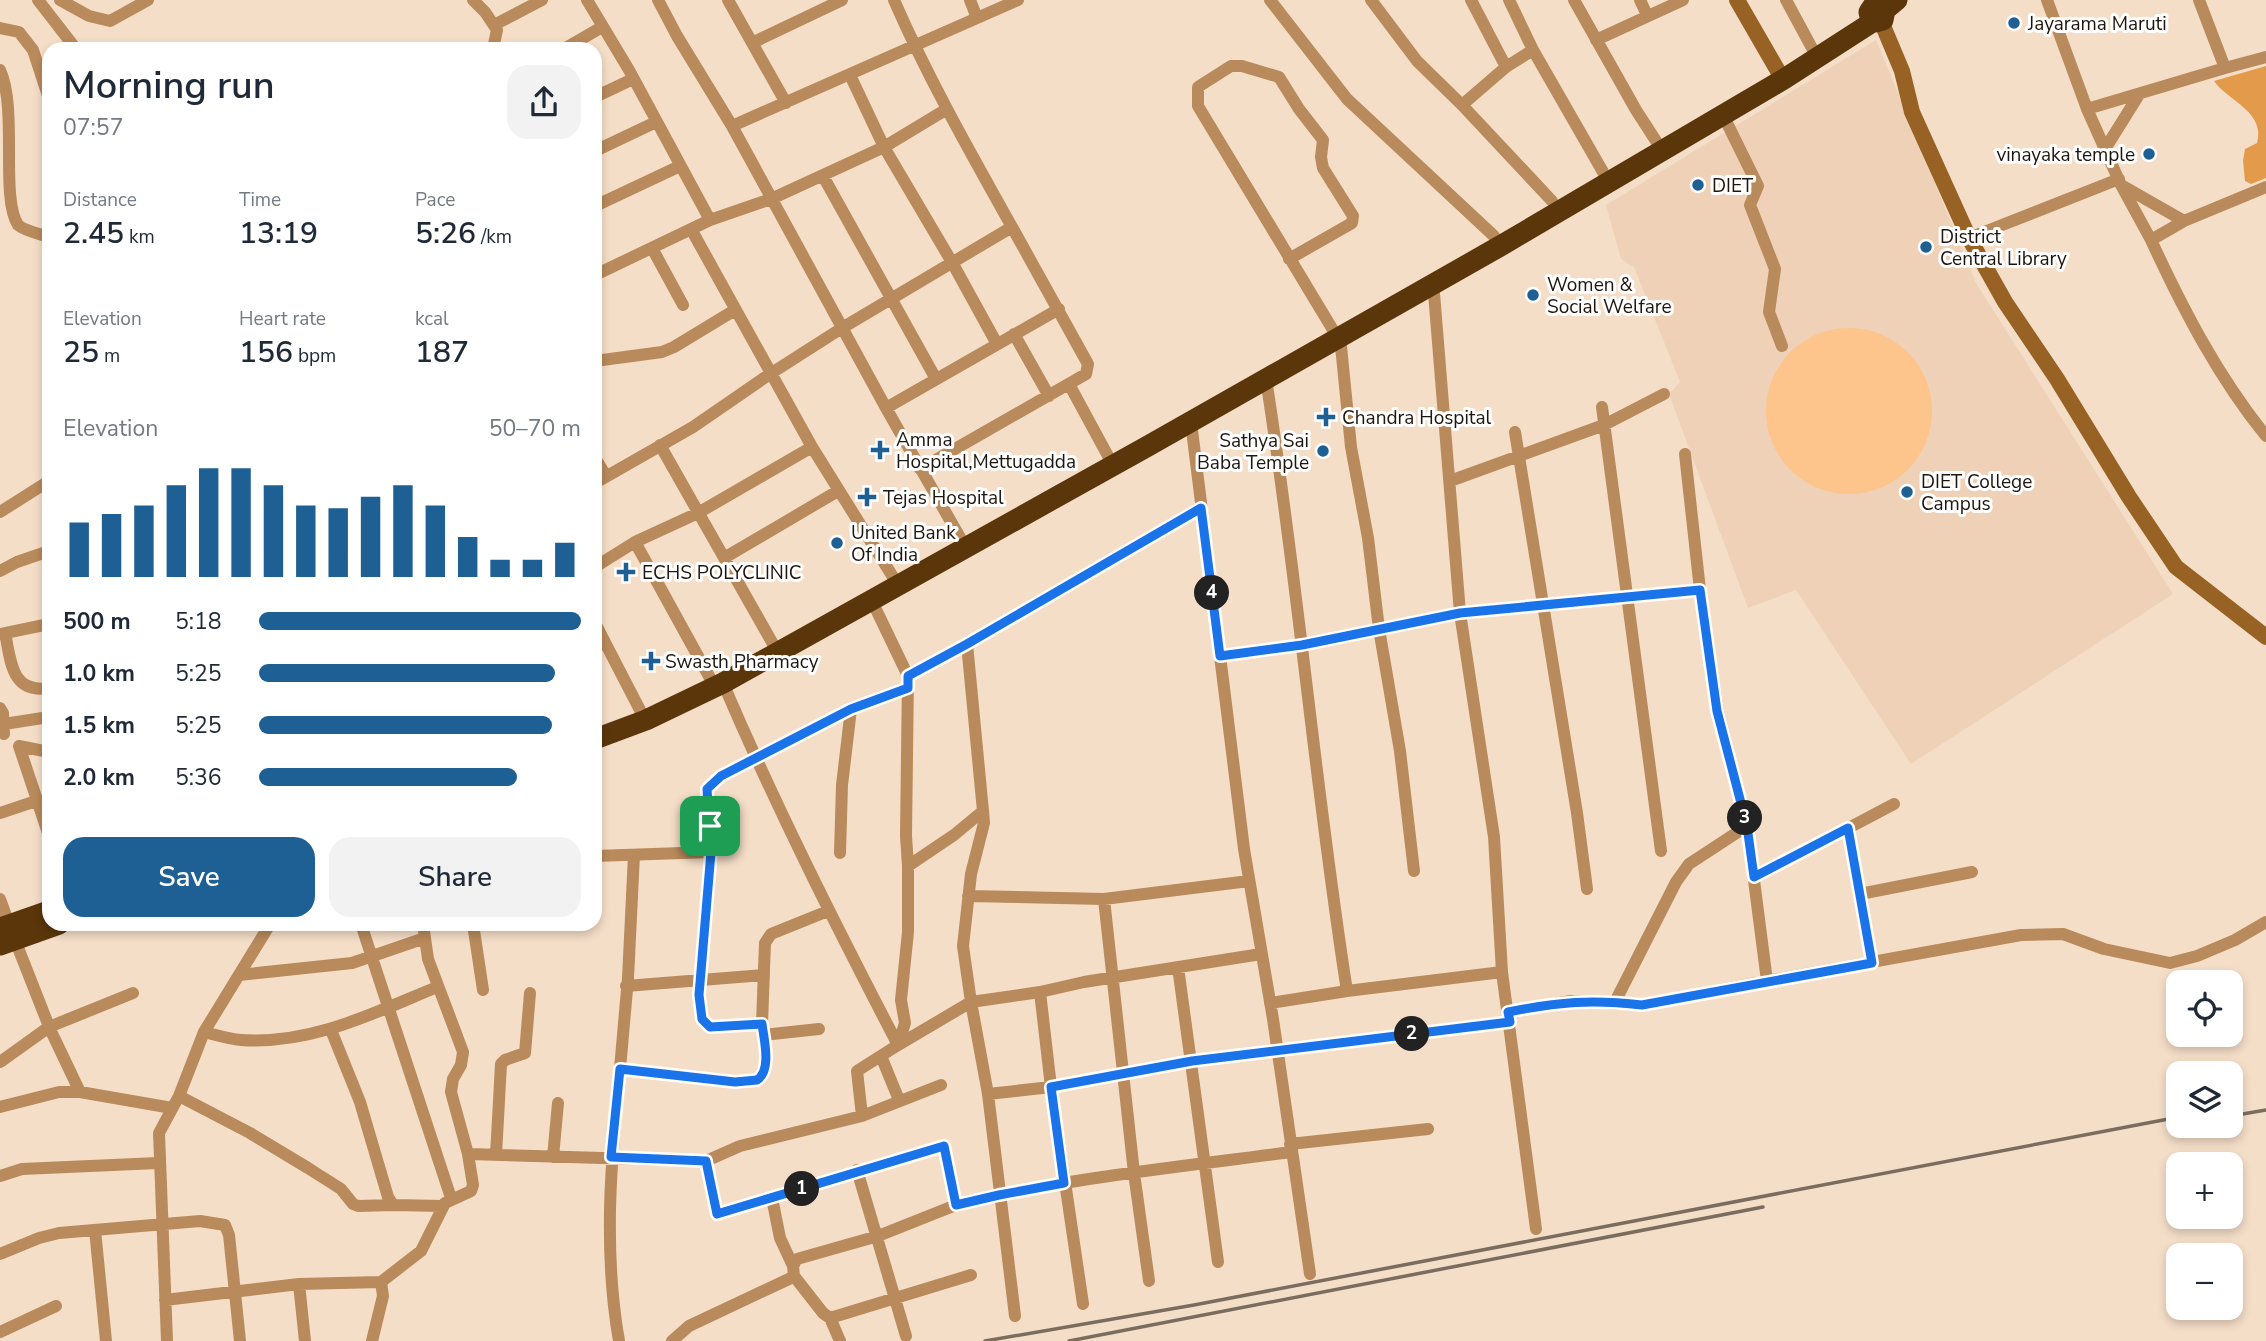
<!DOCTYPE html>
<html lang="en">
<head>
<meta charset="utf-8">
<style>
	body { margin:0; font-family:"Nunito Sans",sans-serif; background:#f2f2f3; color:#1f2937; height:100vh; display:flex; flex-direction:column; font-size:26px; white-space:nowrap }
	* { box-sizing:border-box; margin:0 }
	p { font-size:23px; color:#747a83 }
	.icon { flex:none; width:38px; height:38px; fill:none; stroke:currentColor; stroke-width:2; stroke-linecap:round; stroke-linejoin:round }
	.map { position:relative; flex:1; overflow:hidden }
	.drawer { position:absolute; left:42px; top:42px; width:560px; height:889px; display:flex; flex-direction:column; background:#fff; border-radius:21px; box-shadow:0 4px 10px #0003 }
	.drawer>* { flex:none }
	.tools { position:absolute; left:2166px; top:970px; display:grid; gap:14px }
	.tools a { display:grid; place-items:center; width:77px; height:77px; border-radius:14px; background:#fff; box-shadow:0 4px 10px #0003; font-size:35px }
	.pin { position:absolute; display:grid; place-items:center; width:60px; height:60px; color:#fff; margin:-30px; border-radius:14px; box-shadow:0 4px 10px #0006 }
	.km { position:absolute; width:35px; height:35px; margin:-18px; border-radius:50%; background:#222; color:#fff; font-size:19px; line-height:35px; text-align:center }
	.round { display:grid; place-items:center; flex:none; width:74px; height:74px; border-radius:21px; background:#f2f2f3 }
	.headline { display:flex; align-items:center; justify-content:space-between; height:119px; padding:0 21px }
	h1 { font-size:38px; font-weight:600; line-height:52px }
	.figures { display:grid; grid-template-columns:repeat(3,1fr); gap:10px; height:119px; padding:7px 21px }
	.figures div { display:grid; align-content:center }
	.figures b { font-size:30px; font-weight:600 }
	.figures small { font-size:19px; font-weight:400 }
	.figures p { font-size:19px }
	.chart { height:196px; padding:14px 21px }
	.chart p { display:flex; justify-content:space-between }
	.chart svg { width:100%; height:126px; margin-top:7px; stroke:#1e5f94; stroke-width:6 }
	.cta { display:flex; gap:14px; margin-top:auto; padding:14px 21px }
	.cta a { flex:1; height:80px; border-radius:21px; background:#1e5f94; color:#fff; font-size:28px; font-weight:600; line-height:80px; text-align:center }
	.cta a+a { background:#f2f2f3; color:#1f2937 }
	ul { padding:0 21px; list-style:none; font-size:23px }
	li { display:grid; grid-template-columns:112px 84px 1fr; align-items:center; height:52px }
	li i { height:18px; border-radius:9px; background:#1e5f94 }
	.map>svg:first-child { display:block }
	.built { fill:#eed1b6 }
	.green { fill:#fdc48c }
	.forest { fill:#e39b4b }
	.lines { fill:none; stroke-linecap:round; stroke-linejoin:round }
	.street { stroke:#b98a5b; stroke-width:12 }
	.secondary { stroke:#986225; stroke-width:16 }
	.highway { stroke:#5a360a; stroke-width:21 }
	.rail { stroke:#7b6c5e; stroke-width:3.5 }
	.route-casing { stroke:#fff; stroke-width:14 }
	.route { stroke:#1a73e8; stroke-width:9 }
	.poi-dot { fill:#1e5f94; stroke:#fff; stroke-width:2.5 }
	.labels { text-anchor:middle; stroke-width:6; stroke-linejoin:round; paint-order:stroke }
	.poi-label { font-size:19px; fill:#1e160e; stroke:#fff; text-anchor:start }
</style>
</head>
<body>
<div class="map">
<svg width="2266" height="1341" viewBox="0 0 2266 1341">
	<rect width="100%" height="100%" fill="#f5dec8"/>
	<path class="built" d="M1876 40 1976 283 2173 594 1911 764 1796 590 1748 608 1669 394 1680 382 1634 267 1621 259 1606 205Z"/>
	<path class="green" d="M1766 411a83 83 0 1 1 166 0a83 83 0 1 1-166 0Z"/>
	<path class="forest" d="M2266 66V178L2251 184 2245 181 2243 161 2245 149 2257 143C2266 112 2228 101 2214 81Z"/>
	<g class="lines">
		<path class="street" d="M38 0 76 49
			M60 0 89 16 110 21 148 0
			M473 0 485 12 497 30 493 49
			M587 0 629 70 710 220
			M658 0 677 36 732 126
			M728 0 786 103
			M970 0 977 18
			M1270 0 1347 99 1494 236
			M1371 0 1417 61 1462 105 1552 201
			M1471 0 1506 67 1533 50
			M1509 0 1533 50 1603 172
			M1574 0 1636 110 1656 141
			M1640 0 1647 15
			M1786 0 1813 50
			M2047 0 2087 109
			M2199 0 2225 68 2266 57
			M494 25 542 0
			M0 28 19 32 33 50 49 99
			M1596 40 1683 0
			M752 43 842 0
			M564 49 602 27
			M2225 68 2087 109 2121 185 2184 221 2266 187
			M0 70C18 109 0 197 18 225 25 231 40 234 49 237
			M850 75 884 147 953 264 997 344
			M595 97 633 79
			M1462 105 1506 67
			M1723 115 1758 186 1750 205 1775 269 1769 312 1782 346
			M2105 149 2140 93
			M595 151 656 122
			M823 176 936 379
			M2121 185 2151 240 2184 221
			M595 206 680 166
			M1969 238 2119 179
			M2151 240C2183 309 2218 377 2266 436
			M652 248 683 305
			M1289 259 1352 223 1353 216 1323 168 1321 157 1323 140 1299 109 1279 77 1242 66H1231L1198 87V106L1333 330
			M595 275 710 220 771 199 884 147 947 109
			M1014 334 1049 396
			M1340 336 1351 447 1368 538 1379 629 1400 751 1414 871
			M595 361 662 352 674 347 735 310
			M1266 379C1298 582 1315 787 1347 991L1502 972 1494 837 1460 613 1700 590 1718 711 1747 826 1689 864 1676 882 1615 1002
			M1069 384 1108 456
			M1602 407 1661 851
			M886 408 1059 309
			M1191 422 1244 849 1273 1019 1310 1274
			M1515 432 1577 813 1587 889
			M660 445 773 644
			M812 447 893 577
			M1685 454 1700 590
			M595 458 606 476
			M920 469 1086 374 1088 364 1012 227
			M1450 481 1604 425 1664 394
			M595 483 693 427 770 374 842 328 1012 227C970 152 928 78 894 0
			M0 512 49 481
			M635 542 698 513 812 447 691 229
			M966 548 886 408 732 126 1018 0
			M724 558 838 491
			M595 567 635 542 710 678
			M0 571 17 562 49 551
			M872 601 908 676
			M595 623 641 712
			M5 633C11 661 11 694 49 688
			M0 634 49 624
			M967 644 1201 507
			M1220 656 1302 645 1460 613 1433 281
			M723 683C776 807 836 926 898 1045L857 1071 862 1116
			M0 708 3 713 4 734
			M4 724 49 717
			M49 752 19 746 49 836
			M983 811 984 823 971 874 963 946 971 1002 898 1045 905 1023 901 1000 908 932V866L954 835Z
			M0 813 36 801
			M1747 826 1767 981 2021 935 2063 934 2104 949 2170 963 2197 956 2235 940 2266 922
			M1848 828 1872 963
			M711 852 707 789 721 776 851 709
			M840 853 842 785 851 709 908 688
			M595 856 711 852 699 995 702 1019 710 1027 762 1024C764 1040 772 1070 757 1080L735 1082 620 1069 628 978 634 855
			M908 866 906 836 908 676 967 644 983 811
			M1754 878 1894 804
			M1860 894 1972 872
			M968 896 1104 899 1249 881
			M0 899 9 924
			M1104 899 1134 1173 1149 1281
			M361 924 451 1198
			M473 924 483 990
			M15 940 50 1029 80 1092 172 1108
			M1261 954 1084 982 1040 992 1051 1087 1192 1061 1510 1022
			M1178 967 1218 1262
			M1502 972 1536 1229
			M239 975 352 963 425 938
			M626 986 764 975
			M1270 1003 1347 991
			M1509 1012 1571 1001 1642 1005 1767 981
			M762 1024 765 943 771 934 828 911
			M331 1030 360 1102 388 1197 393 1205 443 1206
			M204 1032C216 1035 229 1039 241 1040 311 1045 374 1013 437 987
			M763 1035 819 1029
			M881 1056 899 1100
			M0 1062 49 1027 133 993
			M941 1085 862 1116 740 1146 706 1161 717 1214C793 1192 867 1167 944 1146L956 1205C1066 1178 1179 1167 1291 1152
			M988 1094 971 1002 1040 992
			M179 1096 250 1133 308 1168 341 1189 353 1204 358 1206 393 1205
			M0 1107 59 1092H80
			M1290 1144 1428 1129
			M468 1154 706 1161
			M496 1155 501 1064 505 1060 525 1053 530 993
			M553 1157 558 1103
			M857 1170 906 1336
			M0 1176 22 1169 158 1163
			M772 1198 780 1238 793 1266
			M95 1230 106 1341
			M0 1254 39 1238 59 1233 200 1221 225 1225 229 1235 240 1341
			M794 1276 823 1313 830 1318 840 1341
			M299 1284 305 1341
			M165 1300 299 1284 381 1282
			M1015 1316 988 1094 1051 1087 1083 1304
			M830 1318 971 1275
			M0 1332 56 1306
			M167 1341 159 1133 179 1096 204 1032 270 924
			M372 1341 383 1296 381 1282 421 1251 445 1203 471 1191 473 1185 468 1154 451 1092 453 1079 461 1065 463 1052 428 959 423 924
			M619 1341C603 1250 611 1160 620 1069
			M672 1341 689 1326 791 1278 794 1276 793 1266 797 1259 878 1236 956 1205"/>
		<path class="secondary" d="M1737 0 1778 71
			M1881 21 1902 71 1912 112 1969 238 2005 302 2057 379 2129 497 2176 567 2266 637"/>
		<path class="highway" d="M1885 10 1881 6H1873L1869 12 1870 17 1876 22 1883 20 1885 10 1897 0
			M595 739 646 720 723 683 1148 446 1502 245 1784 79 1874 21
			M0 928 49 911
			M0 945 59 924"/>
		<path class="rail" d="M2231 1116 2266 1110
			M985 1341 1194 1305 2179 1117
			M1069 1341 1763 1207"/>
	</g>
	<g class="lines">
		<defs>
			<path id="route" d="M1201 508 1220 656 1302 645 1460 613 1700 590 1717 711 1747 826 1754 877 1848 828 1872 963 1642 1005C1591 999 1559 1002 1508 1012L1510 1022 1192 1061 1051 1087 1064 1183 999 1195 956 1205 944 1146 717 1214 706 1161 611 1157 620 1069 735 1082 757 1080C772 1070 764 1040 762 1024L710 1027 702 1019 699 995 711 852 707 789 721 776 851 709 908 688V676L967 644Z"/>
		</defs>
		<use href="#route" class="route-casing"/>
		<use href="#route" class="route"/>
	</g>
	<g class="poi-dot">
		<circle cx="2014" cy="23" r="7"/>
		<circle cx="2149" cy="154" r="7"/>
		<circle cx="1698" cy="185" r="7"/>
		<circle cx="1926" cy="247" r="7"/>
		<circle cx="1533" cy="295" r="7"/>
		<path d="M1322.5 406.5h7v7h7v7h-7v7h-7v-7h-7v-7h7z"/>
		<path d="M876.5 439.5h7v7h7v7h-7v7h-7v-7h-7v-7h7z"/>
		<circle cx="1323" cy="451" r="7"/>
		<circle cx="1907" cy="492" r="7"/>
		<path d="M863.5 486.5h7v7h7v7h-7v7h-7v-7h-7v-7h7z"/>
		<circle cx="837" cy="543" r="7"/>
		<path d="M622.5 561.5h7v7h7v7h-7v7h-7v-7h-7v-7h7z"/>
		<path d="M647.5 650.5h7v7h7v7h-7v7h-7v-7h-7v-7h7z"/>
	</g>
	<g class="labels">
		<g class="poi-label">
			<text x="2028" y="30">Jayarama Maruti</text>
			<text x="2135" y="161" text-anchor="end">vinayaka temple</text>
			<text x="1712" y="192">DIET</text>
			<text x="1940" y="243">District<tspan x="1940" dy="22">Central Library</tspan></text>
			<text x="1547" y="291">Women &amp;<tspan x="1547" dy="22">Social Welfare</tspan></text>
			<text x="1342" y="424">Chandra Hospital</text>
			<text x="896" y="446">Amma<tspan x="896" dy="22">Hospital,Mettugadda</tspan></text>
			<text x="1309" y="447" text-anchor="end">Sathya Sai<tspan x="1309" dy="22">Baba Temple</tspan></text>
			<text x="1921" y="488">DIET College<tspan x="1921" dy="22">Campus</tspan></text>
			<text x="883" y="504">Tejas Hospital</text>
			<text x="851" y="539">United Bank<tspan x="851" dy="22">Of India</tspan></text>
			<text x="642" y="579">ECHS POLYCLINIC</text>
			<text x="665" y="668">Swasth Pharmacy</text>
		</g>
	</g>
</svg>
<div class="tools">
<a><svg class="icon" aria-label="locate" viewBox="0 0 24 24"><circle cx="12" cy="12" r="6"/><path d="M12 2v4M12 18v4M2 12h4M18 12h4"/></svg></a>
<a><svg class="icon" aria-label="layers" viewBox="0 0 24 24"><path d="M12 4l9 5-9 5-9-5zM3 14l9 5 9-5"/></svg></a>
<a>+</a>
<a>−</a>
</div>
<div class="pin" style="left:710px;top:826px;background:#1e9e55"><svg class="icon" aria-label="arrive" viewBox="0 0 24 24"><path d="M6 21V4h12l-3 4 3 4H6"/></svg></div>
<b class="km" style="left:802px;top:1189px">1</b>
<b class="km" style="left:1412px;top:1034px">2</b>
<b class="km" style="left:1745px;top:818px">3</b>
<b class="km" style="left:1212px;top:593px">4</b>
<section class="drawer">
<div class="headline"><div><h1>Morning run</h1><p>07:57</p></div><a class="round"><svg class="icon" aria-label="share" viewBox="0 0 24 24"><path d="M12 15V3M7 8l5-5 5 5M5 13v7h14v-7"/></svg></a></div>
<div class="figures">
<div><p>Distance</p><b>2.45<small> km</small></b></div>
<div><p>Time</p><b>13:19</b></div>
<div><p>Pace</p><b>5:26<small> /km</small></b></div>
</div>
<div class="figures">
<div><p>Elevation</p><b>25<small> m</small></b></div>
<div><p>Heart rate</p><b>156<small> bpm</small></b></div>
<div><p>kcal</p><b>187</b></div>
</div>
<div class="chart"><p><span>Elevation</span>50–70 m</p>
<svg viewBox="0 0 160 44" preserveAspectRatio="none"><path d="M5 44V25M15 44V22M25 44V19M35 44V12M45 44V6M55 44V6M65 44V12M75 44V19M85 44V20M95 44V16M105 44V12M115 44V19M125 44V30M135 44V38M145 44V38M155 44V32"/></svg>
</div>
<ul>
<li><b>500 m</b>5:18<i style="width:100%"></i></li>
<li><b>1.0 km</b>5:25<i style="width:92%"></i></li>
<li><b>1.5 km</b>5:25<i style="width:91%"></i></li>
<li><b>2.0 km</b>5:36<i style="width:80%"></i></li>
</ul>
<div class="cta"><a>Save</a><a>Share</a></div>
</section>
</div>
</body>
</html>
